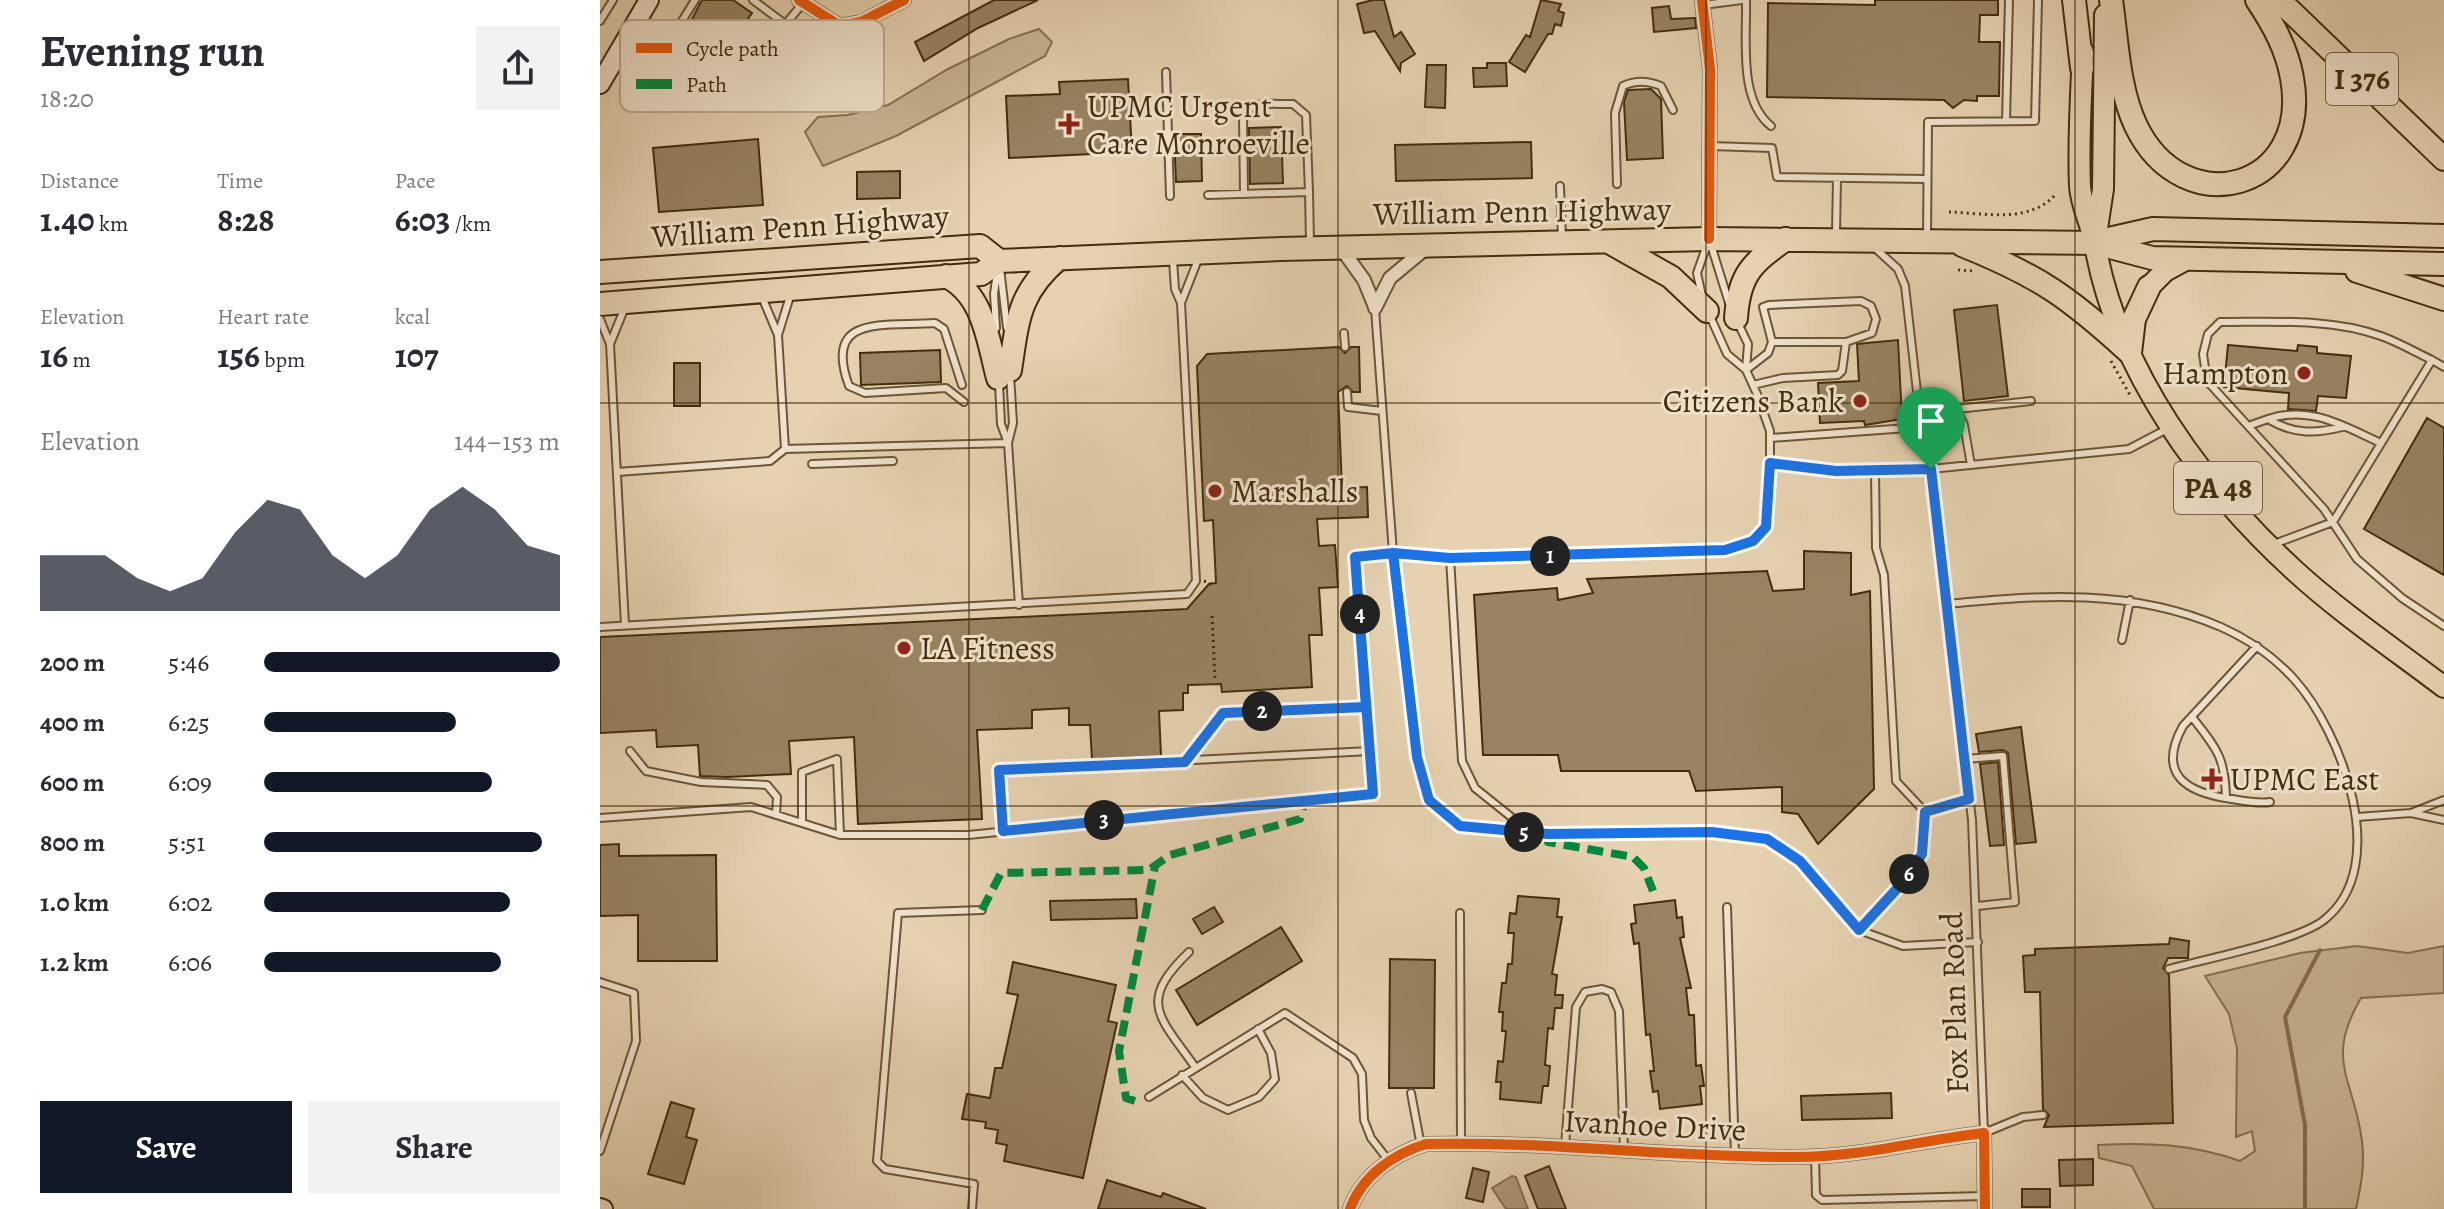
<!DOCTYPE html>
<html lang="en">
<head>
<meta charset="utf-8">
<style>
	body { margin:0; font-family:Alegreya,serif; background:#f2f2f3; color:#2b2b33; height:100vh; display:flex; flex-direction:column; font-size:30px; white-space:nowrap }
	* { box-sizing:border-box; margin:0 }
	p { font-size:26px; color:#7c7c81 }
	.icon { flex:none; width:44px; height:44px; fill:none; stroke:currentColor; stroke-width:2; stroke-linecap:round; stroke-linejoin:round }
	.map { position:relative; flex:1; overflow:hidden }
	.side { display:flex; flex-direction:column; background:#fff; width:600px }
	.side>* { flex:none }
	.pin { position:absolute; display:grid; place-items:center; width:68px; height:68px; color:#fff; margin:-82px -34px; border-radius:50% 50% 50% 0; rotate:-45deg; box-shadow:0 0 8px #0007 }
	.pin .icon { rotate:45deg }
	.km { position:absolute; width:40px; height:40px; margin:-20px; border-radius:50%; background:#222; color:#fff; font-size:22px; line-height:40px; text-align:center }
	.round { display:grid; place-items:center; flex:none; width:84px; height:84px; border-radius:0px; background:#f2f2f3 }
	.summary { display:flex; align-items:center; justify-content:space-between; height:136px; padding:0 40px }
	h1 { font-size:44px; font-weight:600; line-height:60px }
	.stats { display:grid; grid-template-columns:repeat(3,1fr); gap:12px; height:136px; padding:8px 40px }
	.stats div { display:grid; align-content:center }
	.stats b { font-size:34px; font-weight:600 }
	.stats small { font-size:22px; font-weight:400 }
	.stats p { font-size:22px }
	.chart { height:224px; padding:16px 40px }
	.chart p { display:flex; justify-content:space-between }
	.chart svg { width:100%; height:144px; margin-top:8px; fill:#111827; opacity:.7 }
	.button { display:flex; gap:16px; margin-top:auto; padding:16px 40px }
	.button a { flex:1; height:92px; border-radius:0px; background:#111827; color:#fff; font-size:32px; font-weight:600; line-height:92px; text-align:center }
	.button a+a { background:#f2f2f3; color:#2b2b33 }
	ul { padding:0 40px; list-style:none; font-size:26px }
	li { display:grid; grid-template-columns:128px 96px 1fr; align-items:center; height:60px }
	li i { height:20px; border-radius:10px; background:#111827 }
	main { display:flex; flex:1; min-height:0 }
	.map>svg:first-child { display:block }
	.green { fill:#cab695; stroke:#867250; stroke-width:2 }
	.water { fill:#af9a79; stroke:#846e4d; stroke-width:2 }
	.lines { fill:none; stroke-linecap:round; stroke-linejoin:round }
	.stream { stroke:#846e4d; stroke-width:4 }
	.building { fill:#988362; stroke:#432d0c; stroke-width:2 }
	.lane-casing { stroke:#6c5635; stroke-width:10 }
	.street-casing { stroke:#6c5635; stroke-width:16 }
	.secondary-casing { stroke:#432d0c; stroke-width:22 }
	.primary-casing { stroke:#432d0c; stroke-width:24 }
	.highway-casing { stroke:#432d0c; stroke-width:26 }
	.path { stroke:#432d0c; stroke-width:3; stroke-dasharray:2 4; stroke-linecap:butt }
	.lane { stroke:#efe2cc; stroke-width:6 }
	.street { stroke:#efe2cc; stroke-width:12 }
	.secondary { stroke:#efe2cc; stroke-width:18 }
	.primary { stroke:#e6d2b1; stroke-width:20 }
	.highway { stroke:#e6d2b1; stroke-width:22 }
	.quiet { stroke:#00873e; stroke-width:8; stroke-dasharray:16 8; stroke-linecap:butt }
	.cycleway-casing { stroke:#efe2cc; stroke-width:15 }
	.cycleway { stroke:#e8590c; stroke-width:10 }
	.route-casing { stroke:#fff; stroke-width:16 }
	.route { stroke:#1a73e8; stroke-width:10 }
	.grid { fill:none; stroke:#432d0c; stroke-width:2; stroke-opacity:0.55 }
	.poi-dot { fill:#8f2418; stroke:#efe2cc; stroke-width:3 }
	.labels { text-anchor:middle; stroke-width:6; stroke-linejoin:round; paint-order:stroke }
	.shield { fill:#efe2cc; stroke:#776346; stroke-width:2 }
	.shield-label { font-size:30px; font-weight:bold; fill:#432d0c }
	.poi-label { font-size:32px; fill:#432d0c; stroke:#efe2cc; text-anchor:start }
	.street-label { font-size:32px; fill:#432d0c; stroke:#efe2cc }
	.key { fill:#efe2cc; stroke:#bbac92; stroke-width:2 }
	.key-label { font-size:22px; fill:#432d0c }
</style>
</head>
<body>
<main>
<section class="side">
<div class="summary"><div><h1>Evening run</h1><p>18:20</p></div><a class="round"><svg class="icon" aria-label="share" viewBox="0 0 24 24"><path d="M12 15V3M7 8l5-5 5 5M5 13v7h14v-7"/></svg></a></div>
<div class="stats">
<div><p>Distance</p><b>1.40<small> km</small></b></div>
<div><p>Time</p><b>8:28</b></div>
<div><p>Pace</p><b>6:03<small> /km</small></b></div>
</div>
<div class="stats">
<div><p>Elevation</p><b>16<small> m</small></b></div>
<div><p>Heart rate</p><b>156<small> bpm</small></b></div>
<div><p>kcal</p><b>107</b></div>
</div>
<div class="chart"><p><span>Elevation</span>144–153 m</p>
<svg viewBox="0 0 160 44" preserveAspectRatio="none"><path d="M0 44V27L10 27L20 27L30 34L40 38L50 34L60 20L70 10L80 13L90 27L100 34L110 27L120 13L130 6L140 13L150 24L160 27V44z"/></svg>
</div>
<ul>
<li><b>200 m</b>5:46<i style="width:100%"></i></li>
<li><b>400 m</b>6:25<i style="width:65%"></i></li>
<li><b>600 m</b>6:09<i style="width:77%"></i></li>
<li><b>800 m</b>5:51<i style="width:94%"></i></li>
<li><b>1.0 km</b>6:02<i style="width:83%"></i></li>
<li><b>1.2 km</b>6:06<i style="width:80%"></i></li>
</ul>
<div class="button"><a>Save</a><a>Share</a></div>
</section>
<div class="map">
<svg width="1844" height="1209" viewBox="0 0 1844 1209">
	<rect width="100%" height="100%" fill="#e6d2b1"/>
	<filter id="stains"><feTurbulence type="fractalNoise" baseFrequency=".0025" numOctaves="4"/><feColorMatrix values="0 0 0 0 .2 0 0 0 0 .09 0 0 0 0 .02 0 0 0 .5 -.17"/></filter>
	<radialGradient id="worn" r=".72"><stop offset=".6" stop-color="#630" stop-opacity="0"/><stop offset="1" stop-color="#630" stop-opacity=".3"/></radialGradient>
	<path class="green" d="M439 29 452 42 445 56 296 136 223 166 205 132 218 117 248 115 288 105 348 69 409 39Z
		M1757 946 1808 953 1844 946V993L1761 998C1724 1061 1754 1078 1762 1141 1765 1165 1761 1186 1756 1209H1554L1532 1166 1499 1158 1498 1145C1548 1142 1592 1144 1640 1161L1655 1151 1652 1131 1636 1137 1637 1048 1629 1014 1605 976 1700 953Z"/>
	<path class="water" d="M912 1176 916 1177 928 1209H906L892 1188Z"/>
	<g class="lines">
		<path class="stream" d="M1705 1209V1125L1685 1017 1720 950"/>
	</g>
	<path class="building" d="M102 0H133L152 13 141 29 179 56 167 77 89 25Z
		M394 0H438L378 28 324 61 315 42Z
		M773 0H784L794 37 801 32 815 54 801 63 800 71 775 31 764 33 757 4Z
		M941 0 961 4 958 11 964 13 961 26 955 24 952 34H948L925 72 909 62 926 35 930 37Z
		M1275 0H1398V15H1380L1379 42H1400L1399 96H1377V101L1364 100 1353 108 1344 100 1167 97 1168 3 1275 5Z
		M1069 6 1071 19 1095 18 1096 28 1054 32 1052 8Z
		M887 63H906L907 86 874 87 873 68H887Z
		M827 65H846L845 108 825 107Z
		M528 79 532 152 409 158 406 96 460 94 459 82Z
		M1051 89 1061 99 1063 158 1027 160 1024 102 1028 90Z
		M681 127 683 183 650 184 649 128Z
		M574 134H601L602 181 576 182Z
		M158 139 163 205 59 212 53 148Z
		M931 142 932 178 796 181 795 145Z
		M300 171V198L257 199V172Z
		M1397 305 1408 396 1364 401 1354 310Z
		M1298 340 1302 419 1265 425 1264 421 1220 423 1218 383 1259 381 1257 344Z
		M1628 345 1697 351 1698 345 1717 347V353L1751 356 1746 398 1718 396 1716 411 1688 409 1689 393 1624 387Z
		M739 347 745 353 751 347H759L760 392H753L747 386 738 392 742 488 767 487 768 517 717 519 719 546 735 545 738 587 719 588 722 635H709L712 687 622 692 621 684 588 685V693H583V710L559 711 561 756 492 759 490 725H469V708L432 710V728L377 730 382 819 258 824 254 737 189 741 191 774 127 777 100 776 98 745 57 747 56 730 0 733V637L587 609 609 584 616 583 613 520 604 521 597 366 607 354Z
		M340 350 341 382 261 385 260 353Z
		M74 363H100V406H74Z
		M1827 418 1844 428V575L1764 529Z
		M1204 551 1251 553V595L1270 591 1274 789 1218 844 1198 814 1182 812V787L1096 791 1089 771H961L958 755H883L874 595 957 588 958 600 993 593 987 579 1167 571 1173 591 1204 589Z
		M1421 727 1436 842 1416 844 1408 753 1403 750 1379 752 1376 734Z
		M1398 762 1404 845 1390 846 1380 764Z
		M19 844V856L116 855 117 961H38V915L0 916V845Z
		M918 896 959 899 957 917H962L952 974 957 975 955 995H963L962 1008H955L953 1029 948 1028 945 1065 950 1066 948 1086H943L941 1103 900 1099 901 1082H896L898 1061 903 1062 906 1031H902L903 1012H899L902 983H906L908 964H912L914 933H908L910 913 916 914Z
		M536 899 537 918 451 920 450 901Z
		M1075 900 1077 918 1082 917 1084 937 1080 938 1091 988H1086L1089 1015H1094L1096 1066 1101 1065 1104 1086H1100L1102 1104 1060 1109 1058 1091 1053 1092 1050 1071H1054L1050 1034 1046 1035 1039 943 1034 944 1031 924 1036 923 1034 905Z
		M614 907 623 922 602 934 593 919Z
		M681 927 702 961 597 1025 576 990Z
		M1570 938 1589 941 1588 958H1568L1563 968 1569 975 1573 1123 1444 1127 1449 1115 1443 1109 1440 992H1425L1423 956 1435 955V949L1569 944Z
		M790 959 835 960 834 1088H789Z
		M413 962 516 985 508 1021 517 1023 483 1178 404 1161 407 1145 396 1143 398 1130 385 1128 386 1122 362 1119 367 1094 390 1098 395 1068H402L418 995 407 993Z
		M1291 1093 1292 1118 1202 1120 1201 1096Z
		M71 1102 94 1109 86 1137 97 1140 84 1184 48 1174Z
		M1493 1159V1185L1460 1186 1459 1160Z
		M949 1166 966 1209H938L925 1176Z
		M873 1168 889 1172 883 1202 866 1198Z
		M507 1180 561 1197 563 1193 606 1209H498Z
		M1422 1189H1450V1207H1422Z"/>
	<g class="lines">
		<defs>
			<path id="lane" d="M95 0 82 21 83 29 165 83 172 82 192 44 189 20 203 3
				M153 0 189 27
				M1146 0C1147 38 1138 100 1171 126
				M1103 5 1142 0
				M0 21 13 0
				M566 72 570 196
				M1406 121 1409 0
				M1110 146 1172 148 1177 177 1326 179
				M1017 184 1015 113 1023 86C1035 80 1049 81 1061 86L1073 110
				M960 186 962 239
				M644 194 643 116C650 99 677 105 693 104L706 115 709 192
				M608 195 709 192 710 244
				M1236 234 1237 178
				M1327 237 1328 122 1435 121 1438 0
				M1111 245 1129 303
				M1275 248 1298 269 1305 286 1321 427 1331 469 1372 820 1384 1133 1423 1117 1443 1115
				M573 260 575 289 581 303
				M400 268 407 328
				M1102 296 1097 273 1108 242
				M162 297 178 335 185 449
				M1261 301 1271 306 1276 319 1272 333 1246 342H1172L1163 307 1169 305Z
				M775 309 793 553 817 757 829 800 860 826 948 834H1143L1167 839 1200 861 1259 930 1303 946 1378 942
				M1109 314 1127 354 1146 370 1157 394 1170 431V463L1236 471 1331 469 1529 449 1569 428
				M0 319 10 344 25 625
				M1137 321 1148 344 1146 370
				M396 328 394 294 397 272
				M744 333 745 347
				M178 335 191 293
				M10 344 25 307
				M1832 360C1815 352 1798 342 1781 336 1731 318 1672 322 1620 322L1608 334 1603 354 1607 381 1724 509 1757 559 1802 598 1844 626
				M1146 370 1168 353 1172 342
				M410 375 413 423 408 443 419 605
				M399 384 401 424 408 443
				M362 385 344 329 335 323C285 327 222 313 249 386L265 393 346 388 364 402
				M1153 385 1183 378 1238 375 1242 371 1246 342
				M747 392 748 407 782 411
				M1358 412 1364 425 1371 465
				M1320 413 1431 401
				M1668 419C1711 405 1743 426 1781 443
				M1651 425 1668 419C1692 434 1715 434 1742 427
				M1170 438 1321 427
				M212 464 293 461
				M1275 470 1276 548 1284 575 1296 781 1325 812 1369 799
				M17 472 170 461 185 449 408 443
				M1674 544 1733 522 1832 360 1844 367
				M850 558 862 761 875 788 915 820 918 831
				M1347 604C1441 595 1531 588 1621 627 1648 639 1673 656 1694 679 1741 731 1793 866 1724 920 1698 941 1604 959 1569 969
				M0 627 587 594 596 581 581 303 599 257
				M1522 640 1530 600
				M1657 646 1583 726C1556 775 1587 793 1632 799 1644 801 1658 804 1670 802
				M1592 717C1617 749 1625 757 1626 798
				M30 751 46 771 101 782 167 785 177 797 176 815
				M1365 759 1403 756 1415 902 1377 906
				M585 762 623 713 766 707
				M1811 813 1844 800
				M1757 817 1811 813 1844 820
				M0 818 151 807 240 835H368L773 794 755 557 793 553 850 558 1133 548 1153 541 1166 527 1170 463
				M202 823V772L237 759 240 835
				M403 831 399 770 770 751
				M1127 907 1135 1155
				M860 913 861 1143
				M1259 930 1306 879 1322 854 1325 812
				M589 952C537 1002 559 1016 595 1067
				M0 982 34 993 36 1041 0 1151
				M582 1075 603 1098 628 1110 659 1097 675 1079 671 1053 658 1029
				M811 1093 821 1146
				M549 1097 685 1013 753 1058 762 1074 764 1120 771 1138 789 1161
				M965 1146 976 1007 985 992 1002 989 1011 992 1019 1011 1024 1151
				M1215 1157 1216 1195 1222 1200 1384 1196
				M372 1209 374 1184 285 1169 277 1161 298 913 382 910"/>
			<path id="street" d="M199 0 240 26 261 22 304 0
				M1102 0 1110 69 1109 239
				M741 248 764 280 775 307
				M775 308 790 278 826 248
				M750 1209C762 1176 793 1154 826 1144 950 1141 1073 1158 1197 1157 1261 1157 1321 1140 1384 1133L1385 1209"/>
			<path id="secondary" d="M0 84 49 0
				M0 1208 3 1209"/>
			<path id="primary" d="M1483 52C1481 96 1478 142 1480 186 1481 206 1492 225 1495 245 1517 370 1602 486 1695 571 1741 613 1794 649 1844 687
				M1496 235 1503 189 1505 15
				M1549 287 1565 271 1589 258"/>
			<path id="highway" d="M1474 0 1482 68
				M1511 0C1517 40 1518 88 1536 126 1584 225 1712 190 1692 78 1687 49 1673 24 1657 0
				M1679 0 1844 159
				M1500 241 1553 229 1844 236
				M1009 242 1071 277 1107 311
				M1362 245C1439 276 1469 297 1530 353
				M1757 271 1844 299
				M0 272 380 246 399 261
				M346 276C384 294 388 341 398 378
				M0 304 381 274 399 261 681 249 1109 239 1495 243 1552 258 1844 264
				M1136 318C1139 274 1152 263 1186 239
				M1530 353 1534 319 1549 287
				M410 370C418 319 418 293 459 258"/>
		</defs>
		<use href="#lane" class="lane-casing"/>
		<use href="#street" class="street-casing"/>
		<use href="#secondary" class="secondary-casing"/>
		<use href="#primary" class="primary-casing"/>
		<use href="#highway" class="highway-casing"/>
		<path class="path" d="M1349 212C1385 213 1430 224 1456 194
			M1358 270 1374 271
			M1511 361 1530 395
			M604 581 611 584
			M612 616 615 678"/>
		<use href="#lane" class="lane"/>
		<use href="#street" class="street"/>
		<use href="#secondary" class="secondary"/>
		<use href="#primary" class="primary"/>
		<use href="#highway" class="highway"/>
		<path class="quiet" d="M948 834V842L1033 857 1044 868 1053 891
			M382 910 401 873 549 870 570 855 700 819 705 800
			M535 1101 526 1098 519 1051 555 866"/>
		<defs>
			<path id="cycleway" d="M199 0 240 26 261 22 304 0
				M1102 0 1110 69 1109 239
				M750 1209C762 1176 793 1154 826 1144 950 1141 1073 1158 1197 1157 1261 1157 1321 1140 1384 1133L1385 1209"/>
		</defs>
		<use href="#cycleway" class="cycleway-casing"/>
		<use href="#cycleway" class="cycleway"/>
	</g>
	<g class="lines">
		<defs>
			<path id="route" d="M1331 469 1236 471 1170 463 1166 527 1153 541 1125 550 850 558 793 553 755 557 766 707 623 713 585 762 399 770 403 831 773 794 755 557 793 553 817 757 829 800 860 826 948 834 1112 832 1167 839 1200 861 1259 930 1306 879 1322 854 1325 812 1369 799 1331 469"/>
		</defs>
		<use href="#route" class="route-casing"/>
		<use href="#route" class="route"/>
	</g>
	<path class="grid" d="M369 0V1209M738 0V1209M1106 0V1209M1475 0V1209M0 403H1844M0 806H1844"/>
	<g class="poi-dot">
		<path d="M465 112h8v8h8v8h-8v8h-8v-8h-8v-8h8z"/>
		<circle cx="1704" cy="373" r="8"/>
		<circle cx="1260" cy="401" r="8"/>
		<circle cx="615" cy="491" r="8"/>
		<circle cx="304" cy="648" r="8"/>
		<path d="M1608 767h8v8h8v8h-8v8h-8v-8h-8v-8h8z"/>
	</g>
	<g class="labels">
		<g class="shield">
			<rect x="1726" y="53" width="72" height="52" rx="6"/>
			<rect x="1574" y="462" width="88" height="52" rx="6"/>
		</g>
		<g class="shield-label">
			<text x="1762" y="89">I 376</text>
			<text x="1618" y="498">PA 48</text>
		</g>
		<g class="poi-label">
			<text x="487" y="117">UPMC Urgent<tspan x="487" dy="37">Care Monroeville</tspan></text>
			<text x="1688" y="384" text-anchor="end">Hampton</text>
			<text x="1244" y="412" text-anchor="end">Citizens Bank</text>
			<text x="631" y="502">Marshalls</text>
			<text x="320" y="659">LA Fitness</text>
			<text x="1630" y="790">UPMC East</text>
		</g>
		<g class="street-label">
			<text transform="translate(922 211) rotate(-1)" y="11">William Penn Highway</text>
			<text transform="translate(200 226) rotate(-4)" y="11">William Penn Highway</text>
			<text transform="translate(1354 1003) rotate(-92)" y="11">Fox Plan Road</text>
			<text transform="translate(1055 1125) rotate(3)" y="11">Ivanhoe Drive</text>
		</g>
	</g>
	<rect x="20" y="20" width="264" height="92" rx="12" class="key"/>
	<rect x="36" y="43" width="36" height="10" fill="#e8590c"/>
	<rect x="36" y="79" width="36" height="10" fill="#00873e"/>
	<g class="key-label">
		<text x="86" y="56">Cycle path</text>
		<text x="86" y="92">Path</text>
	</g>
	<rect width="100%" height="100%" filter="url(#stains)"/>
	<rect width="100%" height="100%" fill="url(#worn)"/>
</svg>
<div class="pin" style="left:1331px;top:469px;background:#1e9e55"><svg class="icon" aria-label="arrive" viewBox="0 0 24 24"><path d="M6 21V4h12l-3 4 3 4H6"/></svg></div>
<b class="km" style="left:950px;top:556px">1</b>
<b class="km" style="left:662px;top:711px">2</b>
<b class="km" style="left:504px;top:820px">3</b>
<b class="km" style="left:760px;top:614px">4</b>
<b class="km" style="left:924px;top:832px">5</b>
<b class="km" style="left:1309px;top:874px">6</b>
</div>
</main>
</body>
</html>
